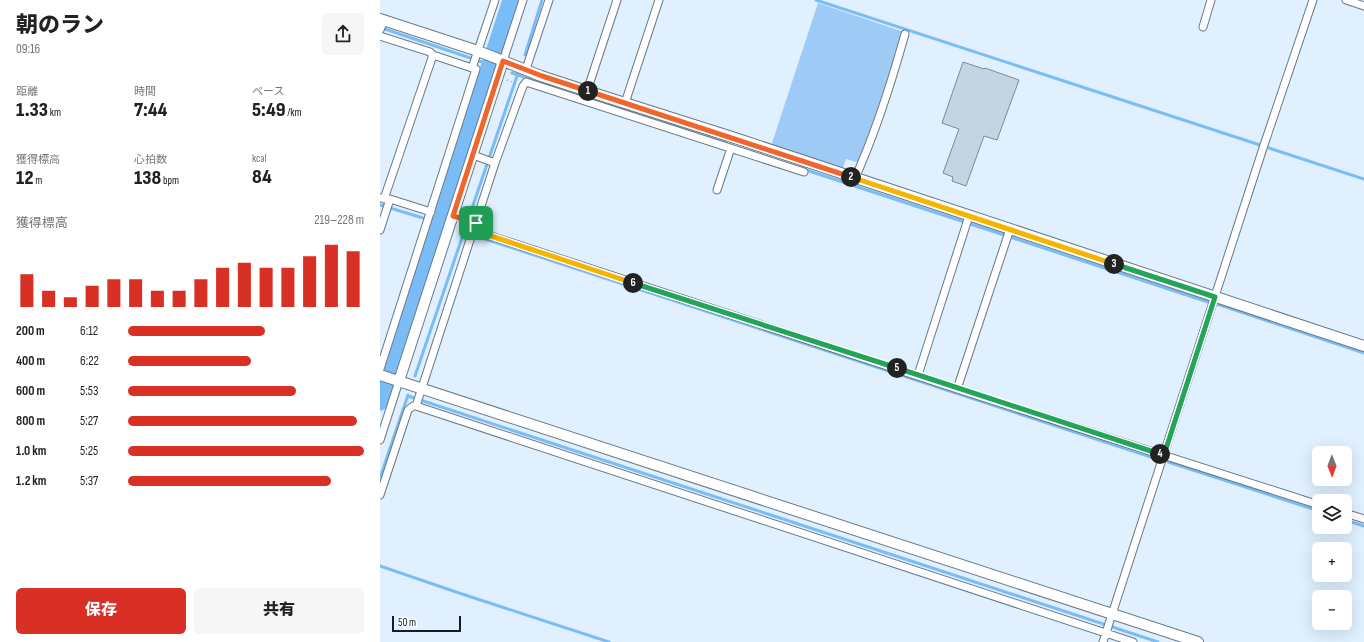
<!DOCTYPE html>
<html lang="ja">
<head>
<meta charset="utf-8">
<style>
	body { margin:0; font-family:"Sofia Sans Condensed","Noto Sans JP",sans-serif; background:#f6f6f6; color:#222; height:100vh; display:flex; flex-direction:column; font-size:15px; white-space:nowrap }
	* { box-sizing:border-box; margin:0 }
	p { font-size:13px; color:#767676 }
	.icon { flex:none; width:22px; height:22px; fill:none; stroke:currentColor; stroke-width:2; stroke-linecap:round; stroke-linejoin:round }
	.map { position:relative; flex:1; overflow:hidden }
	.panel { display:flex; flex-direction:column; background:#fff; width:380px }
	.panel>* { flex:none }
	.needle { width:26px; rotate:179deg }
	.buttons { position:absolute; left:932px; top:446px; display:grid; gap:8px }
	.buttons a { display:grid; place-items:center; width:40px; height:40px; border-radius:6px; background:#fff; box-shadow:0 4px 16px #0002; font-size:20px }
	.scale { position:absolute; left:12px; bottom:10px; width:69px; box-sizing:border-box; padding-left:4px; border:2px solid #161c21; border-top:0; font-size:11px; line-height:14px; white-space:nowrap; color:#161c21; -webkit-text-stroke:3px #fff; paint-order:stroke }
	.pin { position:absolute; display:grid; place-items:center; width:34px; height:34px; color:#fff; margin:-17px; border-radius:8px; box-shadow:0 2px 6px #0006 }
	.km { position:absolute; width:20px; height:20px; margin:-10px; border-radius:50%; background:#222; color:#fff; font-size:11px; line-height:20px; text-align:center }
	.round { display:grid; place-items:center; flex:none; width:42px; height:42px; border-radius:6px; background:#f6f6f6 }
	.head { display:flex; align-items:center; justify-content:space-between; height:68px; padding:0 16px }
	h1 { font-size:22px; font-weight:800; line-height:30px }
	.stats { display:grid; grid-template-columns:repeat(3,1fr); gap:6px; height:68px; padding:4px 16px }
	.stats div { display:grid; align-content:center }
	.stats b { font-size:20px; font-weight:800 }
	.stats small { font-size:11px; font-weight:400 }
	.stats p { font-size:11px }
	.chart { height:112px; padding:8px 16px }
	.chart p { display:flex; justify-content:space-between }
	.chart svg { width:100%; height:72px; margin-top:4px; stroke:#d93025; stroke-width:6 }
	.cta { display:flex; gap:8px; margin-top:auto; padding:8px 16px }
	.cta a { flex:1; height:46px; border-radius:6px; background:#d93025; color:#fff; font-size:16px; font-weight:800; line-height:46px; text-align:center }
	.cta a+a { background:#f6f6f6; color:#222 }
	ul { padding:0 16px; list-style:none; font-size:13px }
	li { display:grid; grid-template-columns:64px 48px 1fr; align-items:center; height:30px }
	li i { height:10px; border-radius:5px; background:#d93025 }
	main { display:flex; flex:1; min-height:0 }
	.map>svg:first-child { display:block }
	.green { fill:#9ecbf5 }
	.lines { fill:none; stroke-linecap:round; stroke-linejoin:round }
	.stream { stroke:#7abcf5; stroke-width:3 }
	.river { stroke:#7abcf5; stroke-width:17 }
	.building { fill:#c4d4e2; stroke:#7a8996 }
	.street-casing { stroke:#6a7986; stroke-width:9 }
	.secondary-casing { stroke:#6a7986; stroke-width:12 }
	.path { stroke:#94a0ab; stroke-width:1.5; stroke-dasharray:1 3; stroke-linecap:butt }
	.street { stroke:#fff; stroke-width:7 }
	.secondary { stroke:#fff; stroke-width:10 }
	.split-1-casing { stroke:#fff; stroke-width:8 }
	.split-2-casing { stroke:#fff; stroke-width:8 }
	.split-3-casing { stroke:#fff; stroke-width:8 }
	.split-4-casing { stroke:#fff; stroke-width:8 }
	.split-5-casing { stroke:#fff; stroke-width:8 }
	.split-6-casing { stroke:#fff; stroke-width:8 }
	.split-7-casing { stroke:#fff; stroke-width:8 }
	.split-1 { stroke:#f0652b; stroke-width:5 }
	.split-2 { stroke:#f0652b; stroke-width:5 }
	.split-3 { stroke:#f5b400; stroke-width:5 }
	.split-4 { stroke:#22a559; stroke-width:5 }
	.split-5 { stroke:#22a559; stroke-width:5 }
	.split-6 { stroke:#22a559; stroke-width:5 }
	.split-7 { stroke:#f5b400; stroke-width:5 }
</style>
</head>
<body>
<main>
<section class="panel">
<div class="head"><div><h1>朝のラン</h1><p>09:16</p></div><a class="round"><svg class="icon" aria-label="share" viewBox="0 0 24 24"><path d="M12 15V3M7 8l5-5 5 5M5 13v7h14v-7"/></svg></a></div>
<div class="stats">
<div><p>距離</p><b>1.33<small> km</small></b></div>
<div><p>時間</p><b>7:44</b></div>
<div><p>ペース</p><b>5:49<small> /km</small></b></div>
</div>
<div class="stats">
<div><p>獲得標高</p><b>12<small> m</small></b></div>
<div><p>心拍数</p><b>138<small> bpm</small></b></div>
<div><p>kcal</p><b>84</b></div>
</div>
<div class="chart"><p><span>獲得標高</span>219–228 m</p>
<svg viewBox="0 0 160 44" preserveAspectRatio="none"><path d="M5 44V24M15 44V34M25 44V38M35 44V31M45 44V27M55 44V27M65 44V34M75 44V34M85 44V27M95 44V20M105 44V17M115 44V20M125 44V20M135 44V13M145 44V6M155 44V10"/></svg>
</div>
<ul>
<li><b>200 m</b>6:12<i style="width:58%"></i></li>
<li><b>400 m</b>6:22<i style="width:52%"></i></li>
<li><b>600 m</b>5:53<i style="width:71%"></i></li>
<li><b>800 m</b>5:27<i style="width:97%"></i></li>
<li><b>1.0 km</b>5:25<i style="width:100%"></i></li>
<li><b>1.2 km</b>5:37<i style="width:86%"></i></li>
</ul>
<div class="cta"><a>保存</a><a>共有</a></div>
</section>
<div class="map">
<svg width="984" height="642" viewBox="0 0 984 642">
	<rect width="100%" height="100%" fill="#e0f0ff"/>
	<path class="green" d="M438 3 524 32 502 102 479 163 466 159 463 167H460L395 146 392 143Z"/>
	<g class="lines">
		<path class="stream" d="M436 0 880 145
			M2 28 114 66
			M145 55 162 0
			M132 73 346 143
			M889 148 984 179
			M423 169 828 302
			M0 205 43 218
			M54 222 58 223
			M84 232 774 458
			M837 304 984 353
			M35 376 138 73
			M0 388 4 390
			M28 396 778 642
			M788 462 939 511
			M0 478 28 395
			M965 520 984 526
			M0 566 79 593 229 642"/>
		<path class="river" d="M9 374 131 0
			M0 402 5 388"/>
	</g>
	<path class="building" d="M583 62 604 69 605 68 639 80 617 140 604 136 586 186 572 181 573 177 563 173 579 129 562 123Z"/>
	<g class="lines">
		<defs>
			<path id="street" d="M966 0 984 6
				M823 27 831 0
				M0 30 4 20
				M0 36 50 52 53 55 92 68
				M123 61 143 0
				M146 69 169 0
				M207 91 237 0
				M245 103 279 0
				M93 155 115 163
				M424 172 146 82 143 86 115 163 36 406 753 642
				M475 178C496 132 511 84 525 34
				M337 190 351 148
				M1 198 10 199 51 212
				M4 199 53 55
				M73 215 95 223
				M0 230 10 199
				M93 230 577 389 939 505
				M0 369 96 69 92 68 115 0
				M538 375 589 216
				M577 389 630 229
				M0 440 19 381
				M0 495 28 410 33 406H36
				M965 513 984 519
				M723 642 884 145 933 0"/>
			<path id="secondary" d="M0 19 98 51 161 76 207 91 352 137 984 346
				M0 375 818 642
				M19 381 123 61"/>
		</defs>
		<use href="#street" class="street-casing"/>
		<use href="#secondary" class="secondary-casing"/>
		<path class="path" d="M127 80 136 84"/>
		<use href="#street" class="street"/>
		<use href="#secondary" class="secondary"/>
	</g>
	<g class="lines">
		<defs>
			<path id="split-1" d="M96 223 73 216 123 61 162 76 208 91"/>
			<path id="split-2" d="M208 91 471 177"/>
			<path id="split-3" d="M471 177 734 264"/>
			<path id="split-4" d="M734 264 835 297 784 455 780 454"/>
			<path id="split-5" d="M517 368 780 454"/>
			<path id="split-6" d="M253 283 517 368"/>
			<path id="split-7" d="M96 223 93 230 253 283"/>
		</defs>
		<use href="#split-1" class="split-1-casing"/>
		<use href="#split-2" class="split-2-casing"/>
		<use href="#split-3" class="split-3-casing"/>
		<use href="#split-4" class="split-4-casing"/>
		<use href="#split-5" class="split-5-casing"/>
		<use href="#split-6" class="split-6-casing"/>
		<use href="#split-7" class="split-7-casing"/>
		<use href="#split-1" class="split-1"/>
		<use href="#split-2" class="split-2"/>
		<use href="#split-3" class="split-3"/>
		<use href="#split-4" class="split-4"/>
		<use href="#split-5" class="split-5"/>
		<use href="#split-6" class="split-6"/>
		<use href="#split-7" class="split-7"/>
	</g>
</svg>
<div class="buttons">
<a><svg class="needle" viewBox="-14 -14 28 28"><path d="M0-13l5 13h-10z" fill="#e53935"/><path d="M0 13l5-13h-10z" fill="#767676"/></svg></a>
<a><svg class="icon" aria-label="layers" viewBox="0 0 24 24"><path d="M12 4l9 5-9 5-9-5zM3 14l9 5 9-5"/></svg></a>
<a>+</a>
<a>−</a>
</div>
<div class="scale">50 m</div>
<div class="pin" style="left:96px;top:223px;background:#1e9e55"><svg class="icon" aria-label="arrive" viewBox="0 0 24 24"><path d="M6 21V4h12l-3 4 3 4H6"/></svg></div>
<b class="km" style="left:208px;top:91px">1</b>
<b class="km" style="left:471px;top:177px">2</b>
<b class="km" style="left:734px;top:264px">3</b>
<b class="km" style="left:780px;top:454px">4</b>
<b class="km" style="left:517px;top:368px">5</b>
<b class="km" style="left:253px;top:283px">6</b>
</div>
</main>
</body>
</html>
